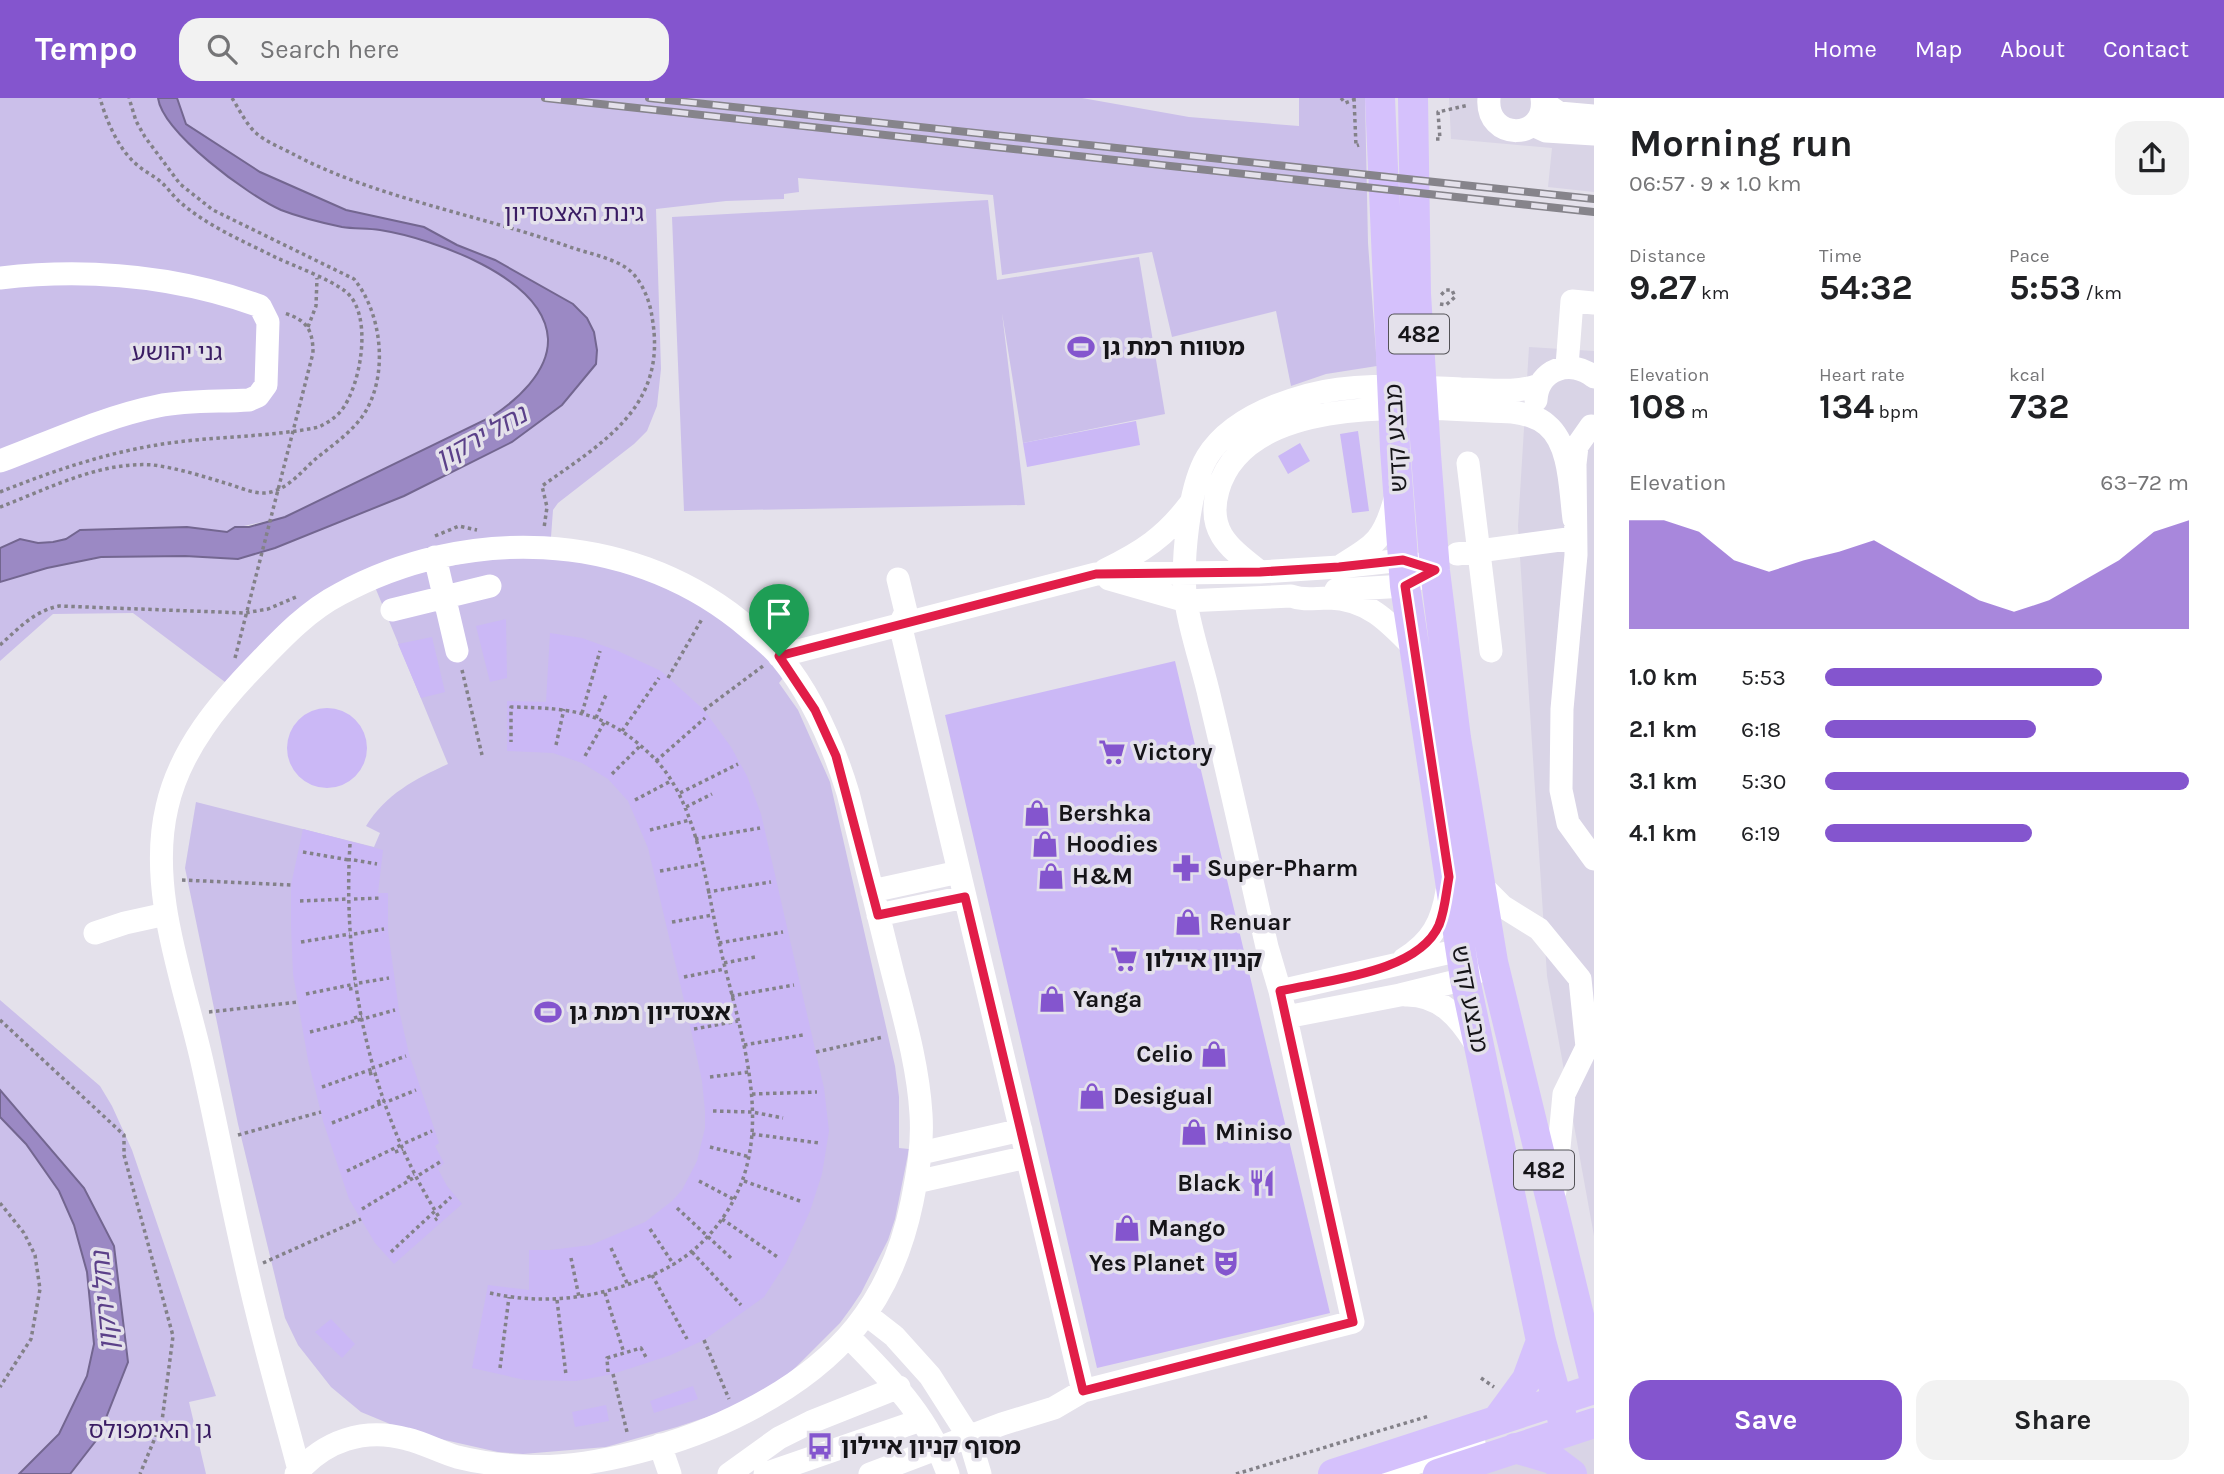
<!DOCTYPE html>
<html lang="en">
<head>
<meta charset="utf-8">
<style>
	body { margin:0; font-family:Karla,"Noto Sans Hebrew",sans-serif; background:#f2f2f2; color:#202124; height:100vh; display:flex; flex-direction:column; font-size:26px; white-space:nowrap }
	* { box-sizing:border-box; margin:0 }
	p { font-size:23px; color:#757577 }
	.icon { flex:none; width:38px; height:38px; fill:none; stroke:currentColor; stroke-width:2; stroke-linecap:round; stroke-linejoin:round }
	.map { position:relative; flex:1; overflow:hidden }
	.side { display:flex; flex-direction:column; background:#fff; width:630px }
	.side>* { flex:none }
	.pin { position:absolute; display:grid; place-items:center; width:60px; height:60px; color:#fff; margin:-72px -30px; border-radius:50% 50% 50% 0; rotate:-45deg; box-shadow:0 0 7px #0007 }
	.pin .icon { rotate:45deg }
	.round { display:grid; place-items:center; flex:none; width:74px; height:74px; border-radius:21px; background:#f2f2f2 }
	.headline { display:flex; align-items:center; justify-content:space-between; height:119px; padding:0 35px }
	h1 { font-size:38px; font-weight:700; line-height:52px }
	.stats { display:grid; grid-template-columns:repeat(3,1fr); gap:10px; height:119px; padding:7px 35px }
	.stats div { display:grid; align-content:center }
	.stats b { font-size:35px; font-weight:700 }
	.stats small { font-size:19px; font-weight:400 }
	.stats p { font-size:19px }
	.chart { height:196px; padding:14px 35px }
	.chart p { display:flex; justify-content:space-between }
	.chart svg { width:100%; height:126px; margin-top:7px; fill:#8455ce; opacity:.7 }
	.primary-button { display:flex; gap:14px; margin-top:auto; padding:14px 35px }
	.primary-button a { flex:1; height:80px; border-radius:21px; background:#8455ce; color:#fff; font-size:28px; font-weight:700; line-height:80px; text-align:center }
	.primary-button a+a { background:#f2f2f2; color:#202124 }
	ul { padding:0 35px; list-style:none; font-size:23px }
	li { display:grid; grid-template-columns:112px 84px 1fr; align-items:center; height:52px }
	li i { height:18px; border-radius:9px; background:#8455ce }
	header { display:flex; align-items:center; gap:42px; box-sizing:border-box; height:98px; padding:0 35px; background:#8455ce; color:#fff }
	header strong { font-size:33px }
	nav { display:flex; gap:38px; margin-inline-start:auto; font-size:24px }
	.search { width:490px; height:63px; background:#f2f2f2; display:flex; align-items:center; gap:18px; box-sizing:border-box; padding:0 24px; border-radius:21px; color:#757577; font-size:26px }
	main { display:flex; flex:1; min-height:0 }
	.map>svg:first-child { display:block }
	.built { fill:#d9d4e6 }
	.green { fill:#cbbfea }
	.water { fill:#9b89c4; stroke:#736690; stroke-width:2 }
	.building { fill:#cbb8f6 }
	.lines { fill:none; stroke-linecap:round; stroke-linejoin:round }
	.path { stroke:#838188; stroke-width:3.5; stroke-dasharray:3.5 3.5; stroke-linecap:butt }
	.minor { stroke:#fff; stroke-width:23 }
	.major { stroke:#d5c1fc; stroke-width:30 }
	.rail-casing { stroke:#86848b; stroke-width:8 }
	.rail { stroke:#e4e1eb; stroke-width:5; stroke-dasharray:16; stroke-linecap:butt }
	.route-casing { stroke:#fff; stroke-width:14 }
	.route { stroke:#e11d48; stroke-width:9 }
	.labels { text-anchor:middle; stroke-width:7; stroke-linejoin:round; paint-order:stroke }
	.shield { fill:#e4e1eb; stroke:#535257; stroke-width:2 }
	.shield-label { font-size:23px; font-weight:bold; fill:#151418 }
	.park-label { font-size:24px; fill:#3a1c63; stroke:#e4e1eb }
	.poi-label { font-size:24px; font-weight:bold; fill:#151418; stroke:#e4e1eb; text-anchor:start }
	.street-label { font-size:24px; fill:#151418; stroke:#e4e1eb }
	.water-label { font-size:26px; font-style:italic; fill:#5b4089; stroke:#e4e1eb }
</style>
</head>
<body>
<header>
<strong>Tempo</strong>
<div class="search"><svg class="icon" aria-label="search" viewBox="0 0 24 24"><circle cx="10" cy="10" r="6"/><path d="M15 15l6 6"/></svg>Search here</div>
<nav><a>Home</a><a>Map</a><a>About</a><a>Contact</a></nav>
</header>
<main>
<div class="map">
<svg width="1594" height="1376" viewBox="0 0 1594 1376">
	<rect width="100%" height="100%" fill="#e4e1eb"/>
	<path class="built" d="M1449 0H1594V94L1548 89 1552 50 1451 41Z
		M1529 249 1594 253V1138L1547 878 1518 428Z
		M1594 1333V1376H1467Z"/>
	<path class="green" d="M0 0H158C163 35 248 98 281 112 299 119 323 125 343 129 355 131 367 130 380 132 431 140 545 179 548 241 549 274 516 303 490 319L285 419C270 423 237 428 227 434L187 429 80 432 66 441 53 444 38 445 20 441 0 450Z
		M177 0H1082L1189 19 1299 28V0H1365L1368 145 1377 268 1326 276 1291 288 1276 213 1172 239 1152 154 1002 177 993 97 798 80 799 94 784 96V101L726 103 656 111 661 271 657 308 647 333 634 346 558 405 553 412 551 439H508L284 525 225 584 133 515 53 516 0 563V484L47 470 101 459 185 458 238 461 275 450 404 398 512 344 587 220 573 206 495 162 457 147 424 129 346 112 260 74 186 26Z
		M988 102 997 182 1139 159 1165 316 1023 345 1002 215 1025 407 684 413 672 119Z
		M544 457 623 470 713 511 787 575 779 585 798 612 830 684 895 968 899 999V1050L909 1051 895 1121 888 1142 861 1195 851 1210 840 1225 791 1274 772 1287 728 1312 677 1329 606 1349 523 1356 498 1354 436 1340 390 1326 361 1314 331 1289 298 1247 285 1220 238 1026 185 770 196 704 374 749 380 735 366 728C386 696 415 681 448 666L375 489 419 475 474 463Z
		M0 902 100 988 112 1008 132 1052 216 1298 189 1304 206 1376H70L98 1340 128 1264 114 1148 84 1090 0 992Z
		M0 1019 26 1046 59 1093 74 1127 87 1174 94 1246 87 1278 59 1336 19 1376H0Z"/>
	<path class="water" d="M158 0H177L186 26 260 74 346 112 424 129 457 147 495 162 573 206 587 220 594 234 597 252 596 266 562 307 512 344 404 398 275 450 238 461 185 458 101 459 47 470 0 484V450L20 441 38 445 53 444 66 441 80 432 187 429 227 434 235 429H249L285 419 491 319C516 303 549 274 548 241 545 179 431 140 380 132 367 130 355 131 342 129 323 125 299 119 281 112 249 98 163 35 158 0Z
		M0 992 84 1090 114 1148 128 1264 98 1340 70 1376H19L59 1336 87 1278 94 1246 87 1174 74 1127 59 1093 26 1046 0 1019Z"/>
	<path class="building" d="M1136 323 1140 347 1027 369 1023 345Z
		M1358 333 1369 413 1352 415 1340 336Z
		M1300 345 1310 363 1288 376 1278 358Z
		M506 521 507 580 490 584 476 528Z
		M550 535 582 540 618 553 661 573 704 612 731 649 747 678 761 716 824 990 829 1033 822 1076 810 1113 786 1165 764 1199 704 1242 671 1257 613 1276 576 1283 525 1282 472 1270 488 1187 529 1192V1152H550L591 1147 645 1124 672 1103 682 1092 697 1063 705 1030V1013L702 983 691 932 648 750 628 703 608 681 582 665 553 655 507 653V603L546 604Z
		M432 539 445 594 421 600 398 546Z
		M1175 563 1330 1215 1097 1270 945 617Z
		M287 650a40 40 0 1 1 80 0a40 40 0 1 1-80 0Z
		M303 731 383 752 378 795H388V833L399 912 409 956 439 1045 435 1048 444 1065 438 1071 447 1088 462 1106 394 1166 375 1145 349 1101 323 1023 308 962 293 876 291 828V787Z
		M331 1221 355 1246 342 1260 315 1234Z
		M693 1288 698 1301 654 1315 650 1303Z
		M606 1307 609 1323 575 1329 572 1314Z"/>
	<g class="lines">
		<path class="path" d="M232 0C239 11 246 26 256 35 266 44 282 50 293 56 376 100 480 117 570 149 587 155 609 159 625 169 640 178 650 202 652 219 668 308 605 343 542 388L547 409 544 430
			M1341 0 1345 5 1353 2
			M1354 0 1356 48 1359 47
			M1436 41H1440L1438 14 1469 7
			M1440 206 1446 207 1455 199 1452 192H1446L1440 198
			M308 229 316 208 317 180
			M0 394C55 372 111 353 170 345 219 338 271 339 319 329 327 325 335 320 341 313 361 288 374 215 345 193 329 181 297 169 277 160 245 144 207 128 180 104 173 98 168 90 161 84 153 77 143 73 135 65 118 50 106 22 100 0
			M0 409C48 391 100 363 153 367 177 370 202 378 225 385 240 389 256 398 271 394 291 389 303 371 318 359 334 346 352 334 364 316 389 277 382 215 354 181L213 112 180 86 145 39 136 23 129 0
			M435 438 459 428 477 432
			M0 547C18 531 34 513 59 508L245 515 268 511 296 499
			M235 560 313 255C313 232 307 222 284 215
			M462 572 482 657
			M668 580 702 521
			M704 612 763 568
			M582 615 600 553
			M596 620 606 597
			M622 633 659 580
			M556 647 564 611
			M585 658 605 623
			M656 663 705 620
			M612 676 640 648
			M680 695 738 666
			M635 702 671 683
			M686 709 712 696
			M650 732 690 722
			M695 741 760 730
			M350 746C342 874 370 1009 439 1119L435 1122
			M303 754 349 762
			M354 762 377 766
			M660 773 701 766
			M182 782 291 787
			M707 794 771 784
			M354 801 382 800
			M300 803 348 801
			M672 824 713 817
			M354 836 384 831
			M301 844 350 836
			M719 845 783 834
			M724 865 755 859
			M684 879 725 871
			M359 885 389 880
			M349 891 356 890
			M306 896 355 886
			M731 898 794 887
			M209 914 298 904
			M354 920 362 918
			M366 920 395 912
			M0 922 124 1037V1057L173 1238 162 1323 140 1376
			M694 931 738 923
			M310 934 362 921
			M744 947 803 937
			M816 954 883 939
			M379 968 406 958
			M369 976 376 974
			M710 979 749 974
			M322 989 375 970
			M752 996 817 994
			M389 1003 416 992
			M377 1004 384 1001
			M713 1013 752 1014 783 1020
			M332 1025 385 1004
			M752 1036 819 1045
			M238 1037 321 1014
			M405 1045 432 1033
			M710 1049 750 1059
			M395 1054 403 1051
			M347 1073 401 1047
			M419 1077 440 1064
			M407 1080 414 1076
			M699 1083 735 1102
			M744 1083 800 1103
			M0 1105 24 1135 35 1157 40 1191 31 1241 0 1289
			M439 1110 451 1099
			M677 1110 731 1160
			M362 1111 415 1079
			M722 1121 779 1160
			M650 1131 674 1167
			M611 1150 628 1187
			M391 1154 435 1113
			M692 1154 741 1207
			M571 1160 579 1199
			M263 1165 361 1121
			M652 1177 687 1241
			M490 1195C543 1207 594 1201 645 1180 679 1167 706 1146 726 1115 780 1033 738 931 719 844 706 786 697 705 655 661 608 614 574 610 511 609V644
			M605 1195 624 1255
			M557 1202 566 1277
			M704 1242 729 1301
			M500 1270 509 1199
			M608 1274 607 1260 641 1250 647 1261
			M613 1276 627 1334
			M1481 1280 1494 1289
			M1236 1376 1429 1318"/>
		<path class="minor" d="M1489 0C1485 44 1548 43 1542 0
			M1543 4 1559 15 1594 18
			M1533 27 1546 33 1594 36
			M0 180C88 170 176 178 260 208L268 224 266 287 258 298 249 302C219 304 188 302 158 308 104 319 51 344 0 363
			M1567 268 1572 203 1594 205
			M1536 302C1538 271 1571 260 1594 279
			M1591 328 1577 348 1575 366 1576 457 1562 611 1561 692 1568 725 1594 761
			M1468 365 1491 553
			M1457 456 1575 440
			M435 459 457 553
			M1342 467C1376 446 1384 441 1395 401
			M1419 467 1403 462 1339 469 1260 474C1230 450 1206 434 1218 392 1247 290 1431 311 1512 314 1524 316 1537 318 1547 327 1571 347 1570 392 1574 421
			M1105 472C1142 454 1165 439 1190 406
			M898 481 906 514 900 526 1083 1293
			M1109 481 1186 503 1291 498C1304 503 1315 500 1329 500 1368 501 1389 524 1415 551
			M1336 492 1405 488 1419 480
			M392 512 490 488
			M779 558 1096 476 1260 474
			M1480 786 1502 808 1539 831 1580 881 1587 949 1564 996 1555 1093
			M872 793 959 774
			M878 817 965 799
			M95 835 125 825 166 816
			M1404 861C1432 844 1442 824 1447 793
			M1280 893 1460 852 1493 864
			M1407 897C1440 897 1459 919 1475 945
			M1286 919 1400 897 1465 881 1477 874
			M921 1055 1021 1032
			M916 1084 1027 1059
			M867 1217 894 1238 930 1278 969 1339 980 1376
			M849 1239C890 1281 929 1318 948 1376
			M660 1347 670 1376
			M296 1376C324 1343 364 1329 407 1341 424 1345 440 1354 457 1359 477 1364 499 1367 521 1368 590 1373 686 1345 747 1313 838 1266 891 1206 912 1104 918 1074 923 1047 921 1016 918 967 904 919 892 872 877 813 863 754 848 695 833 646 813 599 781 560 769 545 753 534 739 522 625 432 465 428 340 496 309 512 284 538 260 563 220 604 180 651 167 709 147 793 185 886 203 968 221 1048 236 1130 256 1210 269 1264 285 1318 299 1372
			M729 1376 779 1340 811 1324 899 1289
			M765 1376 921 1322
			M870 1376 1002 1326 1054 1310 1083 1293 1353 1224 1280 893 1267 849C1248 766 1230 684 1210 601 1203 569 1191 537 1186 504 1181 467 1188 391 1207 359 1228 325 1271 307 1308 297 1358 284 1410 289 1461 291 1487 291 1515 296 1539 287
			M1383 1376 1474 1345"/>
		<path class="major" d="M1380 0 1395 351 1405 488 1465 881 1541 1243 1566 1334
			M1413 0 1416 196 1426 357 1435 473 1456 640 1493 864 1594 1279
			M1497 1322 1527 1281 1541 1243
			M1515 1350 1552 1361 1572 1376
			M1333 1376 1594 1291
			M1438 1376 1594 1325"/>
		<defs>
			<path id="rail" d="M545 0 1594 114
				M649 0 1594 101"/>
		</defs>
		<use href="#rail" class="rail-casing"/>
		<use href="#rail" class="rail"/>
	</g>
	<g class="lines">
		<defs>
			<path id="route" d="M1403 462 1435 472 1405 488 1449 779C1446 795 1445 812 1439 827 1418 875 1327 882 1280 893L1353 1224 1083 1293 965 799 878 817 836 658 815 612 779 558 1096 476 1260 474 1339 469Z"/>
		</defs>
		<use href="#route" class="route-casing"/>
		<use href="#route" class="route"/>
	</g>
	<defs>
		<symbol id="stadium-bare" viewBox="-9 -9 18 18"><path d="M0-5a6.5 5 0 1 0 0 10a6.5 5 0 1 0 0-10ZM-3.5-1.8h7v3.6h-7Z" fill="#8455ce" stroke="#e4e1eb" stroke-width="2.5" paint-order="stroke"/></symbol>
		<symbol id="supermarket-bare" viewBox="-9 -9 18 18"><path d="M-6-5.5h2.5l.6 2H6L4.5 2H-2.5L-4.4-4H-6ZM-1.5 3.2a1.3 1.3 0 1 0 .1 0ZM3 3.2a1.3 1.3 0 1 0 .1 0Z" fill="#8455ce" stroke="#e4e1eb" stroke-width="2.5" paint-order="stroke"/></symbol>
		<symbol id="shop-bare" viewBox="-9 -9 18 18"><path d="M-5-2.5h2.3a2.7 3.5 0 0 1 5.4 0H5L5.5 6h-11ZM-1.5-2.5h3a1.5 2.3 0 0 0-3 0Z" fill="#8455ce" stroke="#e4e1eb" stroke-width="2.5" paint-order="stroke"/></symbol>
		<symbol id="pharmacy-bare" viewBox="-9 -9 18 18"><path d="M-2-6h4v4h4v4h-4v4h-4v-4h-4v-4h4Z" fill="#8455ce" stroke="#e4e1eb" stroke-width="2.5" paint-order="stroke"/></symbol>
		<symbol id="restaurant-bare" viewBox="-9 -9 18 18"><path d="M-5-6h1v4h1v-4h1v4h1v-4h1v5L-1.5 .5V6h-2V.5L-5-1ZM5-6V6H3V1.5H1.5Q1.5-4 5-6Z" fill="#8455ce" stroke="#e4e1eb" stroke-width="2.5" paint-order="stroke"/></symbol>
		<symbol id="theatre-bare" viewBox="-9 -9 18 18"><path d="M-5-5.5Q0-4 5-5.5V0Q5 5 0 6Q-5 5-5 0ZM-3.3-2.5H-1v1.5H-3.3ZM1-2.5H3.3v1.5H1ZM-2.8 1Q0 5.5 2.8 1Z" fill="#8455ce" stroke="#e4e1eb" stroke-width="2.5" paint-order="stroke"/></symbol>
		<symbol id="bus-bare" viewBox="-9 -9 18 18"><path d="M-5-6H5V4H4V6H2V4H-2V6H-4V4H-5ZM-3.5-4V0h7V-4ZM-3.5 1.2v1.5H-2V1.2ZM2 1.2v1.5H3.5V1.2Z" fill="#8455ce" stroke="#e4e1eb" stroke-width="2.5" paint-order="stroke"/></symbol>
	</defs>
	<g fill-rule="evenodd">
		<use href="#stadium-bare" x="1062" y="230" width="38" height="38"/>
		<use href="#supermarket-bare" x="1093" y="635" width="38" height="38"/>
		<use href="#shop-bare" x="1018" y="696" width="38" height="38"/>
		<use href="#shop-bare" x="1026" y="727" width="38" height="38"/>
		<use href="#pharmacy-bare" x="1167" y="751" width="38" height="38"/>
		<use href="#shop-bare" x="1032" y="759" width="38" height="38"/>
		<use href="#shop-bare" x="1169" y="805" width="38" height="38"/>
		<use href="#supermarket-bare" x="1105" y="842" width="38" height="38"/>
		<use href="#shop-bare" x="1033" y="882" width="38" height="38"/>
		<use href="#stadium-bare" x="529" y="895" width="38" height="38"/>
		<use href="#shop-bare" x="1195" y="937" width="38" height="38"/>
		<use href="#shop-bare" x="1073" y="979" width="38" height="38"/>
		<use href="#shop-bare" x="1175" y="1015" width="38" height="38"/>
		<use href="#restaurant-bare" x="1243" y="1066" width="38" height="38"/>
		<use href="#shop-bare" x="1108" y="1111" width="38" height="38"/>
		<use href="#theatre-bare" x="1207" y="1146" width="38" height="38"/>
		<use href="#bus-bare" x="801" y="1329" width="38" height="38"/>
	</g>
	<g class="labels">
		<g class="shield">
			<rect x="1389" y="216.5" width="60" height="39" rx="5"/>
			<rect x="1514" y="1052.5" width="60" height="39" rx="5"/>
		</g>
		<g class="shield-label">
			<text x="1419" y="244">482</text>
			<text x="1544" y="1080">482</text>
		</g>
		<g class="park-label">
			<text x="574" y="123">גינת האצטדיון</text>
			<text x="177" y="262">גני יהושע</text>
			<text x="150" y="1340">גן האימפולס</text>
		</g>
		<g class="poi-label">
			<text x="1102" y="257">מטווח רמת גן</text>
			<text x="1133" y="662">Victory</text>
			<text x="1058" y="723">Bershka</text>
			<text x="1066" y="754">Hoodies</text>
			<text x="1207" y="778">Super-Pharm</text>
			<text x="1072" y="786">H&amp;M</text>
			<text x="1209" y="832">Renuar</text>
			<text x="1145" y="869">קניון איילון</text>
			<text x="1073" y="909">Yanga</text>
			<text x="569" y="922">אצטדיון רמת גן</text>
			<text x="1193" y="964" text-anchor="end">Celio</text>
			<text x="1113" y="1006">Desigual</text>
			<text x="1215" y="1042">Miniso</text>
			<text x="1241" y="1093" text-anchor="end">Black</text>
			<text x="1148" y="1138">Mango</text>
			<text x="1205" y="1173" text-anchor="end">Yes Planet</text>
			<text x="841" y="1356">מסוף קניון איילון</text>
		</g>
		<g class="street-label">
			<text transform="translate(1396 340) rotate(-93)" y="8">מבצע קדש</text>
			<text transform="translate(1470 901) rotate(79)" y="8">מבצע קדש</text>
		</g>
		<g class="water-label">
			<text transform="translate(481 338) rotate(-29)" y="9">נחל ירקון</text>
			<text transform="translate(104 1203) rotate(-95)" y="9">נחל ירקון</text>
		</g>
	</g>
</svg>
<div class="pin" style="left:779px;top:558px;background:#1e9e55"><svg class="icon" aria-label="arrive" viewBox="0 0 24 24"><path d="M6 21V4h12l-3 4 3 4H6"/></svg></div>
</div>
<section class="side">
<div class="headline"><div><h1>Morning run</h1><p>06:57 · 9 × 1.0 km</p></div><a class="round"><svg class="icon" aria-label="share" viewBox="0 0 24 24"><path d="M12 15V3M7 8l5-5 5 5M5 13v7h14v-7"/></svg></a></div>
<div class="stats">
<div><p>Distance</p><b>9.27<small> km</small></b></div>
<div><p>Time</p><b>54:32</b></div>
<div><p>Pace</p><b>5:53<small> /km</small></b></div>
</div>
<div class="stats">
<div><p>Elevation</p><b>108<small> m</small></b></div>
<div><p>Heart rate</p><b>134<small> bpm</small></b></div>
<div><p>kcal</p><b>732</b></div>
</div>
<div class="chart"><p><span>Elevation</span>63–72 m</p>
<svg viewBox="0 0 160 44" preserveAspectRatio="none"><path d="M0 44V6L10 6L20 10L30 20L40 24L50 20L60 17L70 13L80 20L90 27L100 34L110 38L120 34L130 27L140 20L150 10L160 6V44z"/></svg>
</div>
<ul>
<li><b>1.0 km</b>5:53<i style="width:76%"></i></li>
<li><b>2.1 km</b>6:18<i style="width:58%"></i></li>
<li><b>3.1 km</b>5:30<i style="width:100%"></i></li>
<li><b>4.1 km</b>6:19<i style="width:57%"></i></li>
</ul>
<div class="primary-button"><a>Save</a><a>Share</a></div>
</section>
</main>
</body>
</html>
